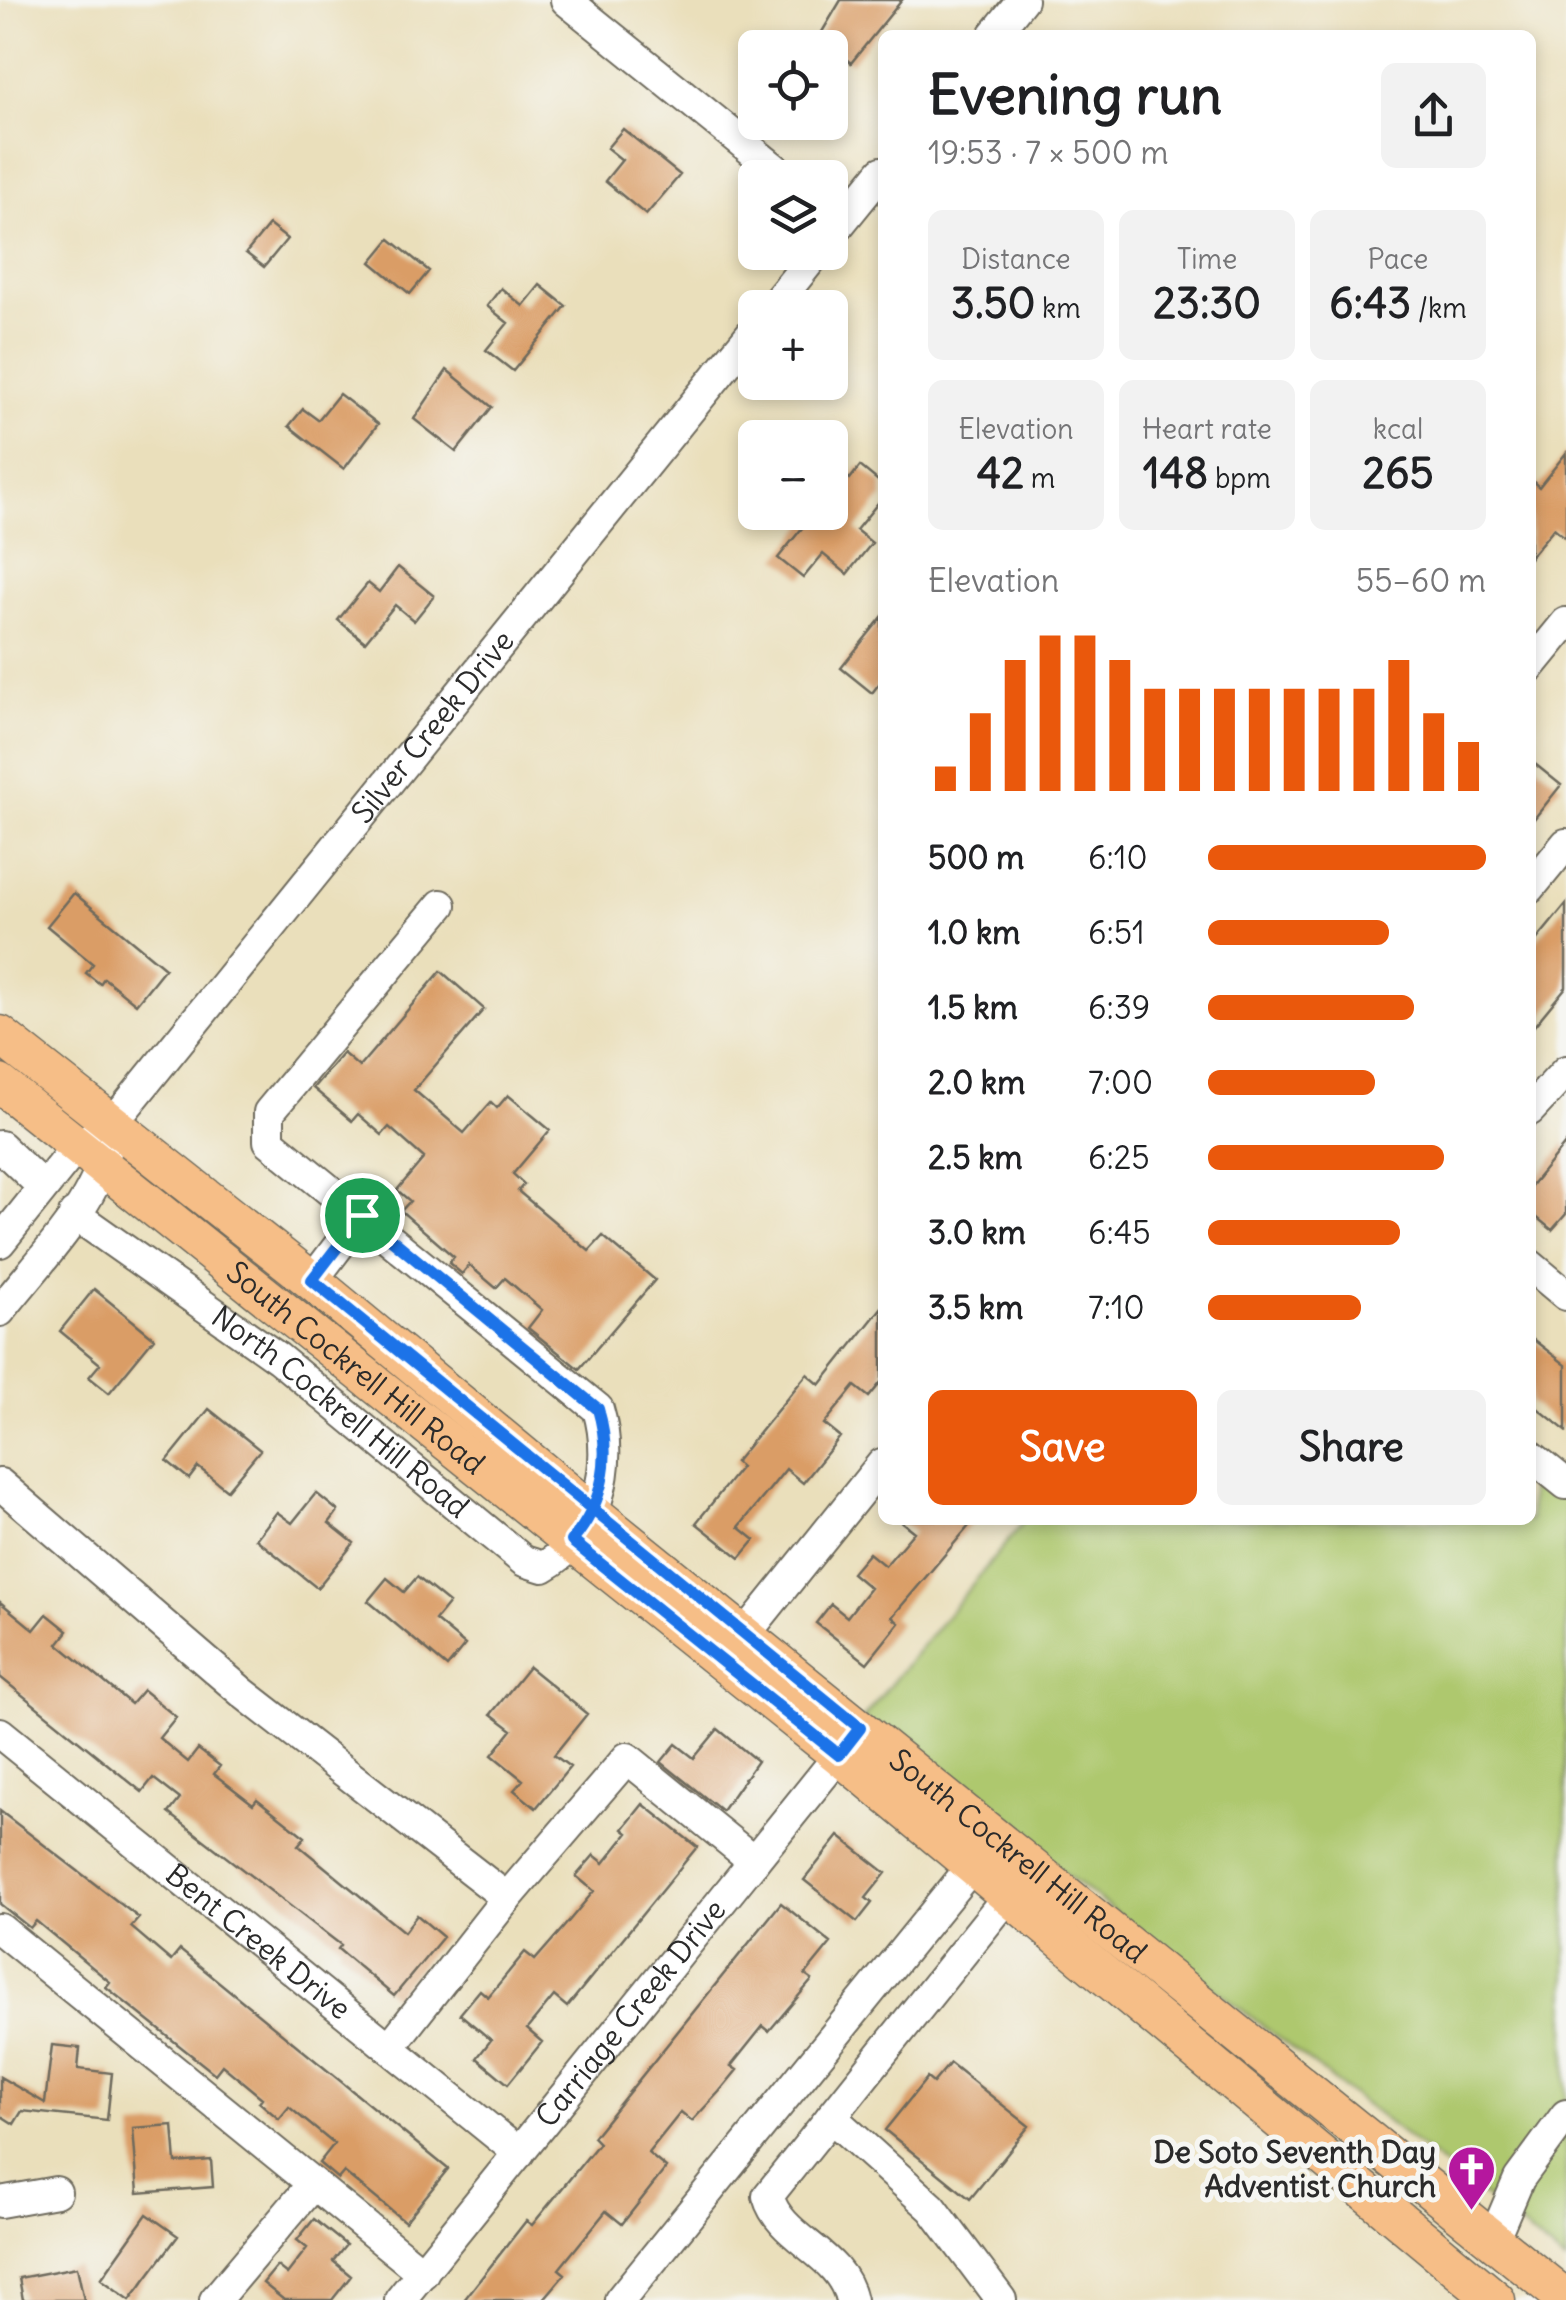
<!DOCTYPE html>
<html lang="en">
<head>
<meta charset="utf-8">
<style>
	body { margin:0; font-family:Delius,sans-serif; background:#f2f2f2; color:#202124; height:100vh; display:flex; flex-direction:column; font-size:38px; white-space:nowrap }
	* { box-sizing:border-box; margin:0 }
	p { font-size:32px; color:#757577 }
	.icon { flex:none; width:55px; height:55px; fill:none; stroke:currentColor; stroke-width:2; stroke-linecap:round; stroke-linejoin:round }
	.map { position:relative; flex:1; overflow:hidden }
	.details { position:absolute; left:878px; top:30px; width:658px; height:1495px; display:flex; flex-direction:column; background:#fff; border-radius:15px; box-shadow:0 5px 15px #0003 }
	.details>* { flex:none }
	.buttons { position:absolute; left:738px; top:30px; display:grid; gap:20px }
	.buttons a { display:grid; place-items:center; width:110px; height:110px; border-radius:15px; background:#fff; box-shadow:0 5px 15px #0003; font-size:50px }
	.pin { position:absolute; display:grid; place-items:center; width:85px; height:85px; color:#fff; margin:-42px; border:5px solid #fff; border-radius:50%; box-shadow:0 2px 10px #0007 }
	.round { display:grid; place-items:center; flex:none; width:105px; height:105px; border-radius:15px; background:#f2f2f2 }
	.overview { display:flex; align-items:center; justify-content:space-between; height:170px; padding:0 50px }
	h1 { font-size:55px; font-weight:800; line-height:75px }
	.stats { display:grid; grid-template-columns:repeat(3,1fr); gap:15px; height:170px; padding:10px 50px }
	.stats div { display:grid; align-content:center; border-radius:15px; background:#f2f2f2; text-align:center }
	.stats b { font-size:42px; font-weight:800 }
	.stats small { font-size:28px; font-weight:400 }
	.stats p { font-size:28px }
	.chart { height:280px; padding:20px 50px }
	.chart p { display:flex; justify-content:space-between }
	.chart svg { width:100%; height:180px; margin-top:10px; stroke:#ea580c; stroke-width:6 }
	.action { display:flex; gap:20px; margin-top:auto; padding:20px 50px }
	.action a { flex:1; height:115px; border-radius:15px; background:#ea580c; color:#fff; font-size:40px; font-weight:800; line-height:115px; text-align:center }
	.action a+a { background:#f2f2f2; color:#202124 }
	ul { padding:0 50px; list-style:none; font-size:32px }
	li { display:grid; grid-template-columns:160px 120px 1fr; align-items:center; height:75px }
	li i { height:25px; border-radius:12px; background:#ea580c }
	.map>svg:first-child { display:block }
	.green { fill:#aec86e; stroke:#6c7a4c; stroke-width:2.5 }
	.building { fill:#da9d66 }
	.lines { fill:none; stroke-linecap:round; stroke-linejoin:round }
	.minor-casing { stroke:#6e6a5d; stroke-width:34 }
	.major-casing { stroke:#6e6a5d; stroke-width:41 }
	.minor { stroke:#fff; stroke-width:30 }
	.major { stroke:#f6be87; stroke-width:38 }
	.route-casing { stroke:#fff; stroke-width:20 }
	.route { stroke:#1a73e8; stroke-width:12 }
	.labels { text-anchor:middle; stroke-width:10; stroke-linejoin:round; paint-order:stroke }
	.street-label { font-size:30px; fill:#2b2b2b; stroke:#f6f6f2 }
	.poi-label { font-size:30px; font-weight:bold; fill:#2b2b2b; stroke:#f6f6f2; text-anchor:end }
</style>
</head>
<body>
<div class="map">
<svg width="1566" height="2300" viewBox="0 0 1566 2300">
	<rect width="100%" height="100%" fill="#f6f6f2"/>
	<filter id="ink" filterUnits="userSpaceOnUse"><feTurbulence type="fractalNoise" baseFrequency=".01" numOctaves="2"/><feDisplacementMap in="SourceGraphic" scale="20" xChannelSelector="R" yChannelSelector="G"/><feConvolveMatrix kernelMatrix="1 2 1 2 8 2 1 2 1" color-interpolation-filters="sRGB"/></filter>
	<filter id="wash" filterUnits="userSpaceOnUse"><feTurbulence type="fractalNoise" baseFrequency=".0048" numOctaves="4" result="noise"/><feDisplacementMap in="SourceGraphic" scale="40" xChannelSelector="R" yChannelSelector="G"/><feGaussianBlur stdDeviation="2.25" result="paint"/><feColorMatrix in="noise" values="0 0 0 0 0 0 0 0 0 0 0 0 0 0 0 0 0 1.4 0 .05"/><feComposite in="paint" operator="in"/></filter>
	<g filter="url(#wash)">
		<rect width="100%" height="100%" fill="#eadfbb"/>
		<path class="green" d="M1530 1465 1566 1494V2108L1490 2201 863 1718 1025 1520H1530Z
			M1566 2132V2263L1517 2223 1521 2188Z"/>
		<g id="blocks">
			<path class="building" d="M841 0H902L851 63 819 37Z
				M623 129 680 175 646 215 605 181 622 160 607 148Z
				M269 225 287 239 264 267 246 253Z
				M390 239 429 271 410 294 371 262Z
				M540 285 566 306 513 371 486 350 508 323 487 306 501 288 523 306Z
				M447 370 492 407 456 452 414 419Z
				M339 394 378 424 344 469 289 426 303 409 318 420Z
				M1566 453V538L1554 528 1530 557V479L1539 487Z
				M830 463 850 479 860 466 882 484V498L856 530 872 543 847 574 823 554 803 578 778 558 815 512H830Z
				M398 567 434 596 414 621 395 605 365 642 338 620 368 583 379 592Z
				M882 617V680L872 693 841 668Z
				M1530 760 1561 785 1530 824Z
				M74 893 165 968 136 1004 104 978 100 984 86 973 93 964 47 926Z
				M1566 904V987L1530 1031V948Z
				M441 971 484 1009 414 1090 464 1133 491 1102 497 1108 508 1095 550 1130 513 1174 524 1184 518 1191 589 1251 603 1236 655 1280 579 1369 528 1328 542 1310 505 1278 496 1288 469 1265 462 1274 449 1263 454 1257 401 1211 410 1201 397 1190 424 1158 389 1127 382 1135 358 1114 352 1121 313 1088 343 1053 359 1067Z
				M1566 1143V1214L1552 1230 1530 1212V1187Z
				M94 1289 154 1338 109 1393 89 1377 100 1364 60 1331Z
				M882 1307V1381L869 1397 855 1386 824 1424 840 1437 803 1483 786 1469 739 1527 755 1540 740 1558 696 1523 741 1467 735 1462 807 1374 820 1385Z
				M1530 1337 1566 1365V1431L1530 1402Z
				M209 1409 260 1450 227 1490 198 1467 189 1479 167 1461Z
				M316 1493 338 1511 329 1523 354 1543 317 1588 256 1539 277 1512 292 1523Z
				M899 1520H974L892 1617 899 1623 867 1663 816 1623 831 1604 847 1617 870 1588 852 1573 869 1553 885 1566 914 1532Z
				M417 1577 449 1603 435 1620 465 1645 447 1667 368 1601 387 1578 404 1592Z
				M0 1602 34 1630 47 1614 68 1631 58 1644 131 1704 143 1690 176 1717 159 1738 188 1762 198 1749 220 1766 214 1774 253 1804 257 1799 305 1837 298 1845 404 1932 417 1915 443 1937 394 1996 338 1949 341 1945 169 1813 180 1799 153 1778 142 1792 0 1677Z
				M529 1667 587 1714 554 1755 570 1767 536 1808 514 1790 523 1780 492 1755 512 1730 491 1714Z
				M718 1729 757 1761 722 1811 661 1762 676 1744 694 1758Z
				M643 1804 697 1847 567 2007 554 1996 527 2029 542 2042 508 2084 477 2058 491 2040 460 2014 480 1990 488 1997 525 1952 535 1960 563 1928 594 1891 576 1876 594 1855 604 1863 628 1833 623 1829Z
				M0 1811 139 1918 131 1927 171 1961 180 1950 448 2169 405 2222 344 2172 338 2179 319 2163 334 2144 289 2107 279 2119 259 2102 262 2098 222 2065 215 2074 106 1987 110 1982 36 1921 30 1928 0 1904Z
				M839 1836 886 1873 866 1898 872 1903 857 1922 804 1880Z
				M781 1903 831 1943 805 1975 812 1980 769 2031 763 2026 731 2066 737 2070 719 2092 692 2121 681 2112 648 2153 666 2168 637 2205 622 2224 606 2211 559 2269 565 2274 543 2300H464L526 2221 532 2225 599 2143 593 2137Z
				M52 2045 80 2048 78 2069 112 2073 107 2120 22 2111 14 2124 0 2115V2077L45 2103Z
				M950 2063 1029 2126 970 2199 885 2130 927 2078 933 2083Z
				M173 2125 176 2163 211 2160 213 2187 138 2193 133 2128Z
				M147 2214 178 2236 130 2300 101 2279Z
				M314 2219 346 2245 333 2261 351 2276 332 2300H284L263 2283 277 2266 287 2274 307 2248 297 2240Z
				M77 2267 84 2300H23L19 2278Z"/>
		</g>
	</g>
	<g filter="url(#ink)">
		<use href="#blocks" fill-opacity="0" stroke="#6e6a5d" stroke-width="2.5"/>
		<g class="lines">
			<defs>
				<g id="minor">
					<path d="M566 0 786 178"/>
					<path d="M994 35 1022 0"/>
					<path d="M830 236 882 172"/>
					<path d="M772 308 817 252"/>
					<path d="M1530 667 1566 623"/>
					<path d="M1530 888 1566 844"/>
					<path d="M1530 1110 1566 1071"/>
					<path d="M0 1146 43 1187"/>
					<path id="s1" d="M74 1214 278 1358 524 1561 543 1567C598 1537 615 1465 598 1409L269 1141V1112L441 905"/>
					<path id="s2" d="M0 1242 77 1146 111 1125 755 329"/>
					<path d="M1530 1265 1566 1295"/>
					<path d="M312 1281 362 1215"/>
					<path d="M0 1311C37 1263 94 1208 107 1148"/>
					<path d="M1530 1455 1566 1484"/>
					<path d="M0 1484 243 1693 507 1898"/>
					<path d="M731 1652 882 1464"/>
					<path id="s3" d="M0 1733 519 2153"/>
					<path d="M0 1929 423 2273"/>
					<path d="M389 2048 507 1898 627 1758 754 1861"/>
					<path d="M831 2117 932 2208 1001 2300"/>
					<path d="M0 2202 56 2192"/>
					<path d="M1493 2240 1519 2179 1566 2115"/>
					<path d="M215 2300 312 2185"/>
					<path id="s4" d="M400 2300 853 1738"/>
					<path d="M620 2300 973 1865"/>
					<path d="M851 2300C841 2252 780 2240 768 2196L1020 1881"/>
				</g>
				<g id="major">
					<path id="s5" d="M0 1035 312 1281 595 1515 1566 2299"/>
					<path id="s6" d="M0 1084 839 1755 1496 2300"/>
				</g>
			</defs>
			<use href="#minor" class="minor-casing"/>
			<use href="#major" class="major-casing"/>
			<use href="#minor" class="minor"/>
			<use href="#major" class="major"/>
		</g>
	</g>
	<g class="lines" filter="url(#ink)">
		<defs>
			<path id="route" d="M362 1215 598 1409C612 1456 604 1503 572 1541L839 1755 860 1728 312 1280 362 1215"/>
		</defs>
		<use href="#route" class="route-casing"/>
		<use href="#route" class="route"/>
	</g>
	<defs>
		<symbol id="church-pin" viewBox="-11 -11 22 30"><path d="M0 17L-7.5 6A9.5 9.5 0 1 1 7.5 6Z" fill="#b5179e" stroke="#f6f6f2"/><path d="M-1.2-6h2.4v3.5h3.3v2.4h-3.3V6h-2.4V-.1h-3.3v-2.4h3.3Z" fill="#fff"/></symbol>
	</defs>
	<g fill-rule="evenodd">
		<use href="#church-pin" x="1444" y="2142" width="55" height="75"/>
	</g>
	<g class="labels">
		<g class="street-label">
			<text dy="10" stroke="none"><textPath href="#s2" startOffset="675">Silver Creek Drive</textPath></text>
			<text dy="10" stroke="none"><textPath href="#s6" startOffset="455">South Cockrell Hill Road</textPath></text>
			<text dy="10" stroke="none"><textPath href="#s1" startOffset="332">North Cockrell Hill Road</textPath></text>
			<text dy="10" stroke="none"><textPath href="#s5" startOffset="1308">South Cockrell Hill Road</textPath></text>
			<text dy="10" stroke="none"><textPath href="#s3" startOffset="332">Bent Creek Drive</textPath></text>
			<text dy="10" stroke="none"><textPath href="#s4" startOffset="368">Carriage Creek Drive</textPath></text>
		</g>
		<g class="poi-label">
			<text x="1436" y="2163">De Soto Seventh Day<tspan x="1436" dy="34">Adventist Church</tspan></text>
		</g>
	</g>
</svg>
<div class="buttons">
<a><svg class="icon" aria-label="locate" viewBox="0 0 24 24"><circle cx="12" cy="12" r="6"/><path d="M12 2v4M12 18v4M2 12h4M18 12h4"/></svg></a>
<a><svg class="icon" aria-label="layers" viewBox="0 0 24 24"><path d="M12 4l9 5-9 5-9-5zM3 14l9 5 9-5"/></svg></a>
<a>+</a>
<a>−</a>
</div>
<div class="pin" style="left:362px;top:1215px;background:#1e9e55"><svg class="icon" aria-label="arrive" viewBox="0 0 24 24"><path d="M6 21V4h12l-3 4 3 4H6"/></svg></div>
<section class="details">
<div class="overview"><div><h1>Evening run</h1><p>19:53 · 7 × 500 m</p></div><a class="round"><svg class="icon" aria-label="share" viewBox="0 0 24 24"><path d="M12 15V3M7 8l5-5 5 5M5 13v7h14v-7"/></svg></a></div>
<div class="stats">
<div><p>Distance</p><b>3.50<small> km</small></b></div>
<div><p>Time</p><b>23:30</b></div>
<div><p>Pace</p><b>6:43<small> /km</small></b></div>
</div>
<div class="stats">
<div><p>Elevation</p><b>42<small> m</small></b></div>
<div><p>Heart rate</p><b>148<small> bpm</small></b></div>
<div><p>kcal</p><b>265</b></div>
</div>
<div class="chart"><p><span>Elevation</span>55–60 m</p>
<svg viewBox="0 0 160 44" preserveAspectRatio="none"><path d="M5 44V38M15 44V25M25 44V12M35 44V6M45 44V6M55 44V12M65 44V19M75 44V19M85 44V19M95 44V19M105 44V19M115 44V19M125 44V19M135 44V12M145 44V25M155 44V32"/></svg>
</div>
<ul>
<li><b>500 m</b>6:10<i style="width:100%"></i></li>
<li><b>1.0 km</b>6:51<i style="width:65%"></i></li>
<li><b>1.5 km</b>6:39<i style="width:74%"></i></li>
<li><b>2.0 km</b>7:00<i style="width:60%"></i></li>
<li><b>2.5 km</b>6:25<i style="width:85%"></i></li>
<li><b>3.0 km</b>6:45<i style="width:69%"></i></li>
<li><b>3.5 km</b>7:10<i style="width:55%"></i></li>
</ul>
<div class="action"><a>Save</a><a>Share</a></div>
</section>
</div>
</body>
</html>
